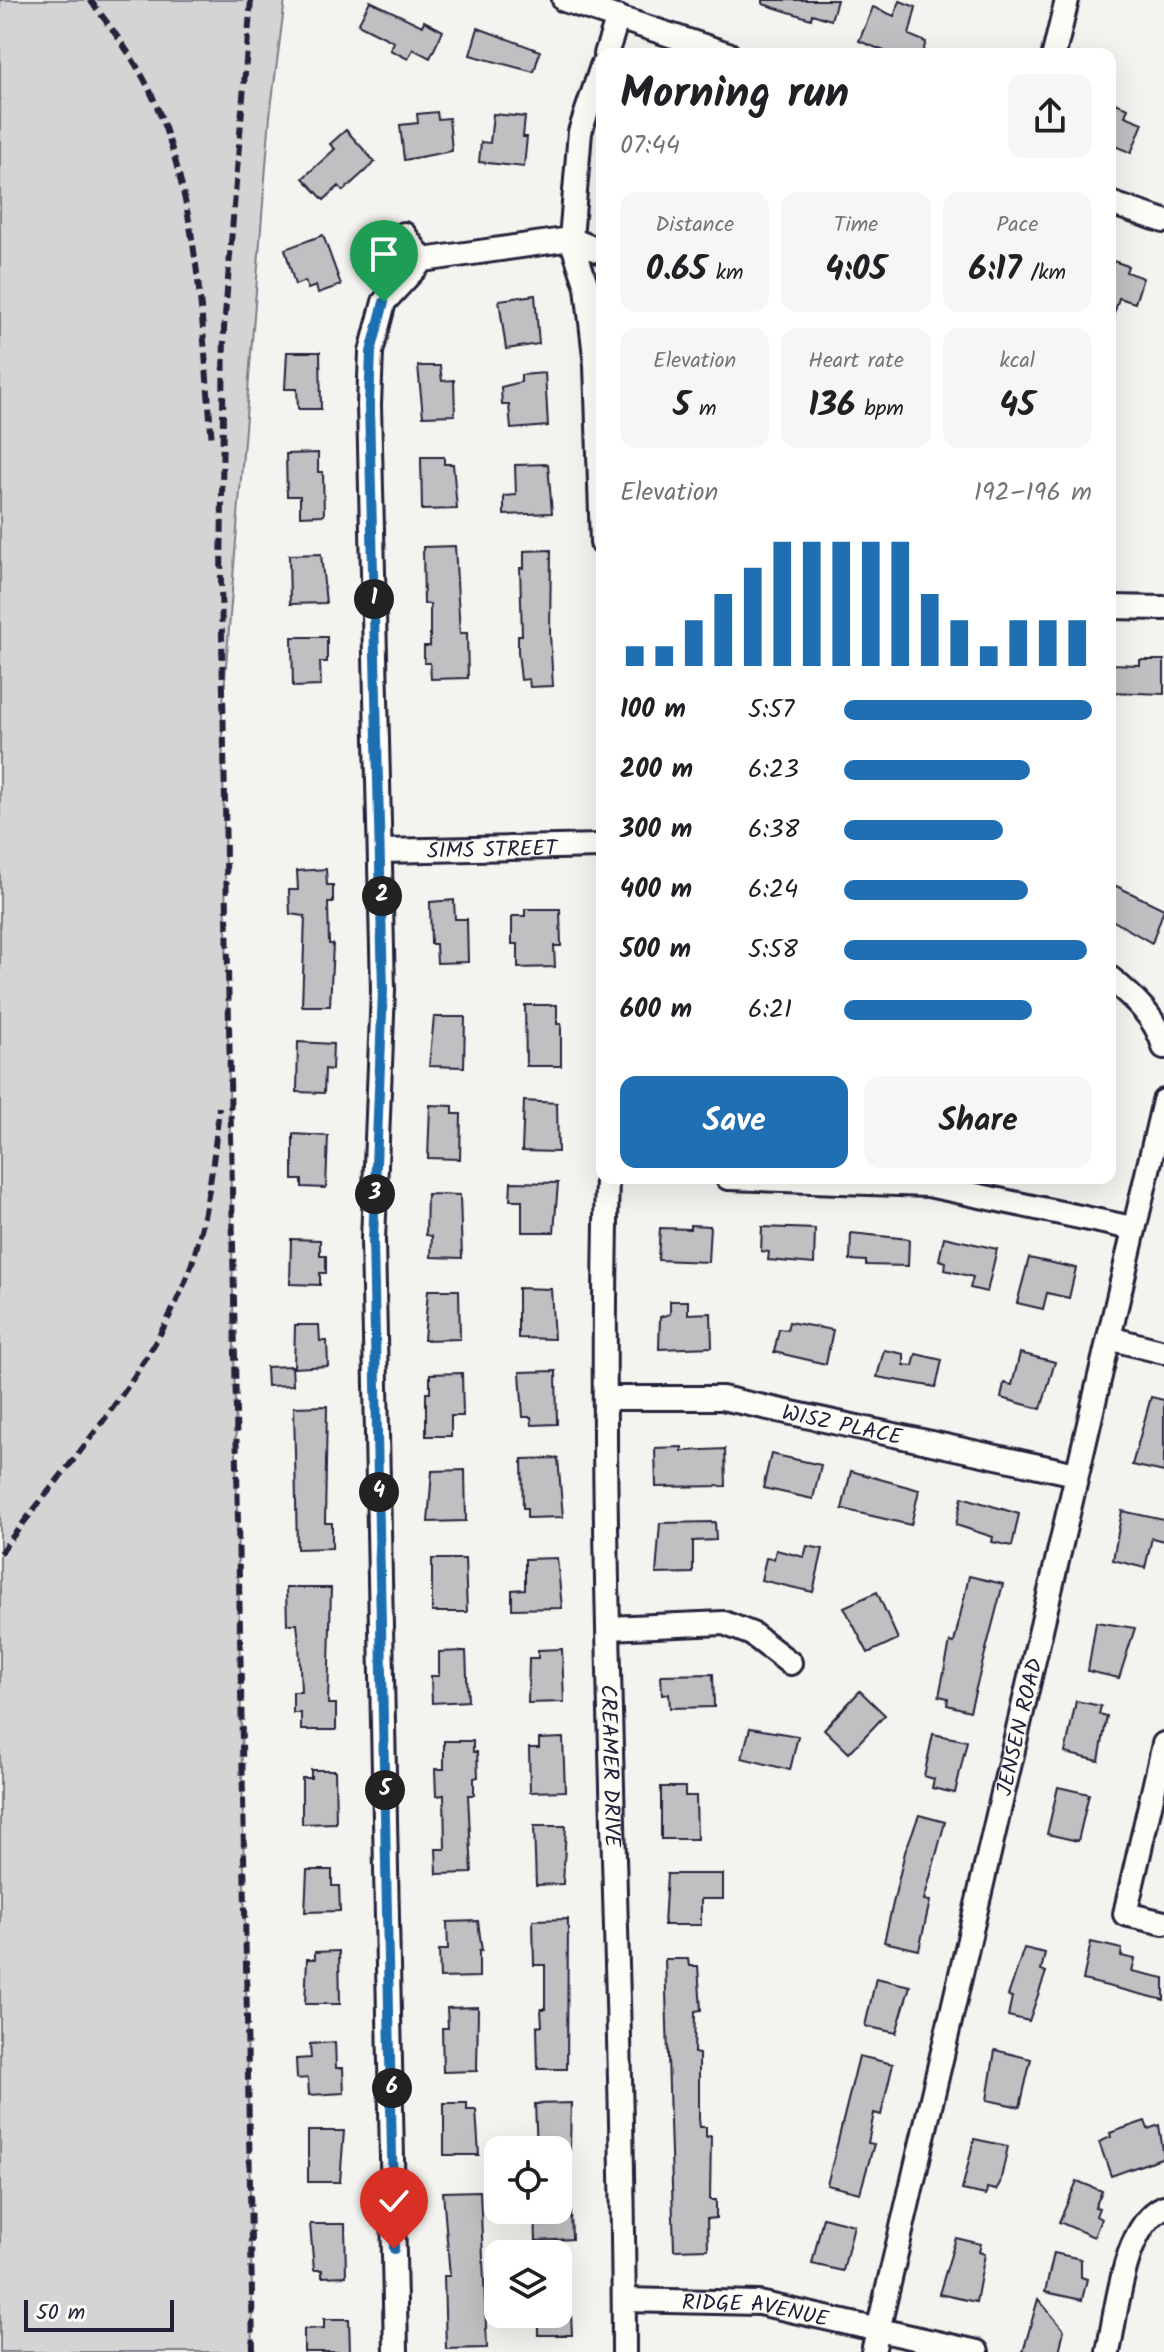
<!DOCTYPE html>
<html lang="en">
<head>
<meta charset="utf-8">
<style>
	body { margin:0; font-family:Kalam,sans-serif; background:#f6f6f6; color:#202124; height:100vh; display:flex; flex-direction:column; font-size:30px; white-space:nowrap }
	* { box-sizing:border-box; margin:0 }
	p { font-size:26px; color:#757577 }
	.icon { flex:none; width:44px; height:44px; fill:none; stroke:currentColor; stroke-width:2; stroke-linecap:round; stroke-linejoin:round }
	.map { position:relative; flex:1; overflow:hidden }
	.details { position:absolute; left:596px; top:48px; width:520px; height:1136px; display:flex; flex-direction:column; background:#fff; border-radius:16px; box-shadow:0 8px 32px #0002 }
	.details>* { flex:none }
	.controls { position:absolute; left:484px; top:2136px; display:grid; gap:16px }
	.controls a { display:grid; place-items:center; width:88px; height:88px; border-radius:16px; background:#fff; box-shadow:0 8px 32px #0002; font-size:40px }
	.scale { position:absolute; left:24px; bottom:20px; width:150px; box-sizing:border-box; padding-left:8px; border:4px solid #22223b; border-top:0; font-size:22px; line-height:28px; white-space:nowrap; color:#22223b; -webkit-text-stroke:6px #fdfcf7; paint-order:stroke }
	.pin { position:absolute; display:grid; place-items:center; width:68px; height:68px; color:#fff; margin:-82px -34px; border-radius:50% 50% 50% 0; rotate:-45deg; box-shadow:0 0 8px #0007 }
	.pin .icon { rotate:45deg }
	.km { position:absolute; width:40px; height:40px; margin:-20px; border-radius:50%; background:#222; color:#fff; font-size:22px; line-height:40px; text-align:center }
	.round { display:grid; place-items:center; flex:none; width:84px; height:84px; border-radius:16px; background:#f6f6f6 }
	.head { display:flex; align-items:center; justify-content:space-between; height:136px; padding:0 24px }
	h1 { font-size:44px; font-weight:700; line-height:60px }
	.metrics { display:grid; grid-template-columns:repeat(3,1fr); gap:12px; height:136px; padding:8px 24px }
	.metrics div { display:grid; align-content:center; border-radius:16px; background:#f6f6f6; text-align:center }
	.metrics b { font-size:34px; font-weight:700 }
	.metrics small { font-size:22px; font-weight:400 }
	.metrics p { font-size:22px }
	.chart { height:224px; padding:16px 24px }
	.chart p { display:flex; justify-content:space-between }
	.chart svg { width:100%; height:144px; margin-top:8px; stroke:#1f6fb2; stroke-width:6 }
	.button { display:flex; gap:16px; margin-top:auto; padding:16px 24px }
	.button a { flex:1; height:92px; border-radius:16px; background:#1f6fb2; color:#fff; font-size:32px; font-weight:700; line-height:92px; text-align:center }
	.button a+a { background:#f6f6f6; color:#202124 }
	ul { padding:0 24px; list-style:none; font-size:26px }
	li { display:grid; grid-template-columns:128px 96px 1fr; align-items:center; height:60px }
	li i { height:20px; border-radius:10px; background:#1f6fb2 }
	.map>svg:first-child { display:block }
	.green { fill:#d5d4d5; stroke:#7c7b88; stroke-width:2 }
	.building { fill:#c0bfc2; stroke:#22223b; stroke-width:2 }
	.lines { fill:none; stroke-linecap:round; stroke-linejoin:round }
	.street-casing { stroke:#22223b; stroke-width:28 }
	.street { stroke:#fdfcf7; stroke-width:22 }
	.rail { stroke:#22223b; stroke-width:6; stroke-dasharray:12 6; stroke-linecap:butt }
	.route-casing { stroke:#fff; stroke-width:16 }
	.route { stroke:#1f6fb2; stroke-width:10 }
	.labels { text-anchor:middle; stroke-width:7; stroke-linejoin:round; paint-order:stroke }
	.street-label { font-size:22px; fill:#22223b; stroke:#fdfcf7 }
</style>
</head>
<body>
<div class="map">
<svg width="1164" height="2352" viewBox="0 0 1164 2352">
	<rect width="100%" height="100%" fill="#f4f3ef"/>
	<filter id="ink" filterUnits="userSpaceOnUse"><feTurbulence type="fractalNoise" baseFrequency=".0125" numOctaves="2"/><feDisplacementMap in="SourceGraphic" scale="16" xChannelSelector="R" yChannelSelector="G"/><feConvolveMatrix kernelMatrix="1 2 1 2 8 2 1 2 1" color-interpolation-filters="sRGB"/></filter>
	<g filter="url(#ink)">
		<path class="green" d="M0 0H285L270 116 222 716 253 2352H0Z"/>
		<path class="building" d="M763 0H837L831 20 812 14 811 19 763 4Z
			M370 1 422 26 424 21 443 31 430 58 413 49 408 59 390 50 394 42 358 24Z
			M900 1 916 7 909 35 926 42 922 54H892L859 41 873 7 894 16Z
			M478 28 540 51 534 72 470 55Z
			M1110 101 1128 108 1125 116 1143 123 1131 153 1113 145 1110 151Z
			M437 112 438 119 449 118 452 151 404 160 400 125 418 123 417 114Z
			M493 114 525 117 523 137H527L524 167 479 162 481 142 490 143Z
			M346 130 375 162 343 191 339 186 324 200 303 178 335 149 330 144Z
			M323 235 341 285 318 293 316 286 308 289 305 281 295 285 285 249Z
			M1110 260 1128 266 1126 272 1143 278 1135 303 1119 298 1114 314 1110 313Z
			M535 295 539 344 506 349 499 300Z
			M287 352H320L321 409H298L297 389H285Z
			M418 366H440L442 381 454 380 455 415 423 416Z
			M545 373 548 426 511 429 509 405H502L501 387 521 382V375Z
			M318 453V472H323L324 515 300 516V496H287L286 454Z
			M421 457H444V464H453L457 509 422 510Z
			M548 464 552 513 504 515V496L516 495 515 465Z
			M455 546 460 633H467L468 678 431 679 430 663H424V646H430V604H424L423 547Z
			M551 550 550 634 553 686 530 687 529 679 521 680 518 652V635H522L520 568H524V551Z
			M321 554 326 603 290 604 289 555Z
			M292 637H327V662H320L321 686 293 687Z
			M1140 660H1164V694L1110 692V664L1140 665Z
			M326 869 327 885H333V903H328L329 944H333L330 1006H302L305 916 290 914 289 890H298L297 871Z
			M1110 883 1164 909 1152 943 1110 919Z
			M454 900 455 919H467L468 962 437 963 436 944H431L430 902Z
			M525 909H560L561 946H554L555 967 518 968V944H512V916H525Z
			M525 1005H557V1024H561V1066H526Z
			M434 1017H465L464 1067 429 1066Z
			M298 1042 333 1044 332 1070 325 1069 324 1093 297 1092Z
			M524 1101 557 1103 558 1152 522 1151Z
			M430 1105 453 1106V1114H461L460 1159 428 1158Z
			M293 1134 328 1136 326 1188 302 1187V1180H293Z
			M511 1182 558 1183 554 1232H522V1200H510Z
			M427 1194 460 1195 462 1258 431 1257 432 1236 426 1235Z
			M690 1225 710 1226 708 1262 658 1260 660 1228 690 1229Z
			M762 1227 815 1229 814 1264 768 1260 769 1252 761 1251Z
			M851 1233 909 1239 908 1266 866 1265V1261L850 1260Z
			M944 1237 997 1249 987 1292 970 1288 973 1277 945 1270 946 1262 939 1260Z
			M291 1239 320 1240V1256H326V1273H320V1285L290 1284Z
			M1029 1258 1076 1268 1069 1298 1047 1293 1043 1309 1017 1303Z
			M518 1288 551 1289 554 1339 518 1338Z
			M428 1290H459L460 1339 424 1340Z
			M670 1301H688V1314L711 1313 712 1347 659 1349 660 1317 670 1314Z
			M789 1322 833 1330 826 1364 774 1352 779 1329 787 1330Z
			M295 1325H319L320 1341H327L328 1366 294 1368Z
			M884 1350 904 1354V1365L913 1366 916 1354 942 1360 936 1387 877 1377Z
			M1020 1353 1055 1362 1041 1409 1001 1398 1004 1383 1012 1385Z
			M292 1366 293 1385 267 1386 266 1367Z
			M556 1371 557 1424 532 1425 531 1417H523L520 1372Z
			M462 1373 463 1416H451V1436H426V1393H430V1374Z
			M1151 1397 1164 1400V1472L1132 1465Z
			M327 1406 325 1523H332V1548L297 1549 294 1407Z
			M682 1447V1451L725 1449 726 1486 656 1487 655 1448Z
			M771 1454 821 1465 813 1499 763 1488Z
			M558 1458 563 1517 527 1518V1508H523L522 1459Z
			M465 1470 466 1521 428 1522 432 1471Z
			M851 1471 919 1490 911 1525 842 1509Z
			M962 1497 1019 1514 1012 1546 992 1542 993 1537 956 1525Z
			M1122 1511 1164 1520V1541L1152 1538 1145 1568 1113 1560Z
			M715 1522 716 1540 693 1541V1573L656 1574 660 1523Z
			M807 1546 823 1549 813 1592 761 1580 766 1558 774 1559 776 1550 804 1557Z
			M557 1558 562 1608 512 1609V1590L525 1589V1559Z
			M432 1559H465L467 1612H432Z
			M969 1576 1003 1584 970 1711 947 1705 948 1698 939 1696 950 1642 954 1643Z
			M286 1588H331L328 1704H336V1730H301V1713H293V1692H301L299 1642 297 1624H287Z
			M877 1592 898 1639 868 1653 844 1607Z
			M1096 1622 1135 1628 1119 1678 1088 1671Z
			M562 1649 564 1702 528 1703 529 1658H538V1650Z
			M466 1651 468 1701 432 1703 431 1676H439V1652Z
			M713 1674 714 1707 670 1708 669 1694 662 1695 661 1675Z
			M860 1691 885 1715 849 1753 824 1729Z
			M1076 1701 1101 1706 1099 1714 1107 1716 1099 1761 1065 1753Z
			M750 1728 798 1736 790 1770 742 1758Z
			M933 1734 967 1741 955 1793 932 1788 934 1779 924 1776Z
			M563 1738 565 1791 530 1792 529 1748H539V1739Z
			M444 1741H473V1752H477L478 1777 474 1778V1795H468L472 1873 437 1874 436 1849H445L444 1795 436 1796 435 1769H444Z
			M311 1770H335L336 1823 302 1824V1778H311Z
			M661 1787H685V1796H696L697 1839H661Z
			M1058 1787 1089 1794 1078 1841 1047 1834Z
			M919 1815 945 1822 924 1900 930 1901 919 1950 884 1942 905 1852Z
			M534 1826H566L563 1884 536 1885Z
			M307 1870H332V1886H339L340 1911 305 1912Z
			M667 1874H723V1899H701V1925H664Z
			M568 1919 567 2069H538L537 2026H542L541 2009H545V1965H534L533 1920Z
			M478 1921 482 1951H479V1977L440 1978 439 1950H448L447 1922Z
			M1091 1942 1122 1949 1121 1956 1135 1959 1132 1971 1164 1978V2000L1083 1980Z
			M1024 1948 1045 1953 1041 1971 1046 1972 1029 2021 1008 2016 1012 1997 1008 1996Z
			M339 1951 340 2004H305L307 1959H315V1952Z
			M665 1959H688L689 1966H698L701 2010 695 2011 694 2053 699 2054V2119L700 2127H706V2137L711 2136 710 2200H716V2218L707 2219 708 2249 674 2250Z
			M876 1978 910 1986 896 2033 865 2026Z
			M478 2007 477 2071 443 2072 442 2028H448L447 2008Z
			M335 2042 336 2068H343L344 2093 309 2095 308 2078 297 2079 296 2059 311 2058 310 2044Z
			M995 2050 1031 2059 1020 2107 987 2100Z
			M859 2056 893 2064 881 2115 874 2113 868 2143 874 2144 860 2193 827 2185Z
			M444 2103H467V2110H476L479 2155H444Z
			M571 2103 570 2150H537L535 2104Z
			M1145 2121 1148 2129 1159 2125 1164 2157 1111 2176 1099 2142 1111 2137 1110 2133Z
			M308 2131H344L340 2182H308Z
			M974 2139 1008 2146 1000 2183 996 2190 987 2188 986 2195 962 2190Z
			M1077 2181 1102 2191 1095 2207 1099 2208 1096 2216 1101 2219 1094 2237 1059 2222Z
			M480 2191 487 2348 446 2349 444 2276H450L443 2192Z
			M535 2210H571L572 2239 536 2241Z
			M823 2217 854 2225 843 2271 812 2264Z
			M310 2224H345L346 2276 322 2277V2270H314Z
			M956 2238 981 2244 979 2252 985 2254 976 2302 939 2294Z
			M1054 2253 1081 2259V2277L1087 2279 1082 2300 1045 2292Z
			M1038 2299 1064 2330 1059 2352H1023Z
			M538 2314H571L572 2335H538Z
			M324 2319H349L350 2352H304V2329L324 2328Z"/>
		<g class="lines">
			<defs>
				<g id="street">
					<path d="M564 0 728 54"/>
					<path d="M606 54 618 17"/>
					<path d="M1054 54 1067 0"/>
					<path d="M602 66 580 132 571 239 587 287 596 365 602 543"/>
					<path d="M1110 203 1164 221"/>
					<path d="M404 234 423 260"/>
					<path d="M1110 607 1164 608"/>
					<path id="s1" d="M382 851 602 846"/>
					<path d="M1110 978C1133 997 1156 1017 1164 1047"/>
					<path id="s2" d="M607 1178C597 1569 623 1961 624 2352"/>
					<path d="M728 1178 928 1185 1132 1228"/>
					<path d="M1109 1338 1164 1352"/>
					<path id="s3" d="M605 1398H722L1076 1474"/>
					<path d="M608 1628 724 1623 752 1634 790 1663"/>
					<path d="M1164 1744 1125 1914 1164 1923"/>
					<path id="s4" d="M624 2300 759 2303 977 2352"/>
					<path d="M396 2352 373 1240 383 990 369 405 371 352 384 302 423 260 571 239 602 252"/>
					<path id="s5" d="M873 2352 1164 1101"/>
					<path d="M1108 2352C1117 2312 1123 2226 1164 2207"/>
				</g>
			</defs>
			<use href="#street" class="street-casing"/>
			<use href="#street" class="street"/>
			<path class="rail" d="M90 0C114 31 140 66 155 102 200 210 202 328 212 442
				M251 0 224 328 221 582 253 2352
				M0 1553C67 1465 156 1369 192 1263 208 1212 214 1159 219 1107"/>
		</g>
	</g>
	<g class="lines" filter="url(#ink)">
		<defs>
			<path id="route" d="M384 302 371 352 369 405 383 990 373 1240 394 2249"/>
		</defs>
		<use href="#route" class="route-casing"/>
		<use href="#route" class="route"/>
	</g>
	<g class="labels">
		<g class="street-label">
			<text dy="8" stroke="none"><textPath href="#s1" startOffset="110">SIMS STREET</textPath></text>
			<text dy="8" stroke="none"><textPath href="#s3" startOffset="240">WISZ PLACE</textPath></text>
			<text dy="8" stroke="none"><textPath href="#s5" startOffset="642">JENSEN ROAD</textPath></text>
			<text dy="8" stroke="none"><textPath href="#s2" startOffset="588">CREAMER DRIVE</textPath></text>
			<text dy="8" stroke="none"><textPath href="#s4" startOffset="132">RIDGE AVENUE</textPath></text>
		</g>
	</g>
</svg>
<div class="controls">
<a><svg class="icon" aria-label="locate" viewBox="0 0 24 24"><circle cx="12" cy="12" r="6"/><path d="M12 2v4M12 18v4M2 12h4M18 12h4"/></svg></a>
<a><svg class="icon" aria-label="layers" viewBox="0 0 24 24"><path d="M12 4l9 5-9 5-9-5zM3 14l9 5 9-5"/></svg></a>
</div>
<div class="scale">50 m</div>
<div class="pin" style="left:384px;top:302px;background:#1e9e55"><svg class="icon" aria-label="arrive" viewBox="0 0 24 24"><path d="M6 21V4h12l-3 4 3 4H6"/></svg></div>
<div class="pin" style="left:394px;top:2249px;background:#d93025"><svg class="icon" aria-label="check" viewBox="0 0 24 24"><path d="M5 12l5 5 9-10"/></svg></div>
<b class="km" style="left:374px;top:599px">1</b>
<b class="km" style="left:382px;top:896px">2</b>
<b class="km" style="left:375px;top:1194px">3</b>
<b class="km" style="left:379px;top:1492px">4</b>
<b class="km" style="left:385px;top:1790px">5</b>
<b class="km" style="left:392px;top:2088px">6</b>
<section class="details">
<div class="head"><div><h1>Morning run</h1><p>07:44</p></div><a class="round"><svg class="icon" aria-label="share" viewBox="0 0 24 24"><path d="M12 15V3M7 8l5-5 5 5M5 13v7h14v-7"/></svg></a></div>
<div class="metrics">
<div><p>Distance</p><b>0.65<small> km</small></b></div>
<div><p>Time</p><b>4:05</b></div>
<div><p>Pace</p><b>6:17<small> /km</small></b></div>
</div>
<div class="metrics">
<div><p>Elevation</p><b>5<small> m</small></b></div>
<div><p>Heart rate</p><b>136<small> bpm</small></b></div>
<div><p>kcal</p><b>45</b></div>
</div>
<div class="chart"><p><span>Elevation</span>192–196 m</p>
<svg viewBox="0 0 160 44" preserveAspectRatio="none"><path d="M5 44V38M15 44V38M25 44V30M35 44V22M45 44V14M55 44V6M65 44V6M75 44V6M85 44V6M95 44V6M105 44V22M115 44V30M125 44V38M135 44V30M145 44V30M155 44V30"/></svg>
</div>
<ul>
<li><b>100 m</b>5:57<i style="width:100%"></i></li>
<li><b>200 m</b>6:23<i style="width:75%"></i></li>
<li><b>300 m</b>6:38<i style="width:64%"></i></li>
<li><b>400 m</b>6:24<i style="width:74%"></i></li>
<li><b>500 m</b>5:58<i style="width:98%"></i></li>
<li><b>600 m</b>6:21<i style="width:76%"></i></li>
</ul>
<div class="button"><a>Save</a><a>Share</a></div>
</section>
</div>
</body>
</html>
